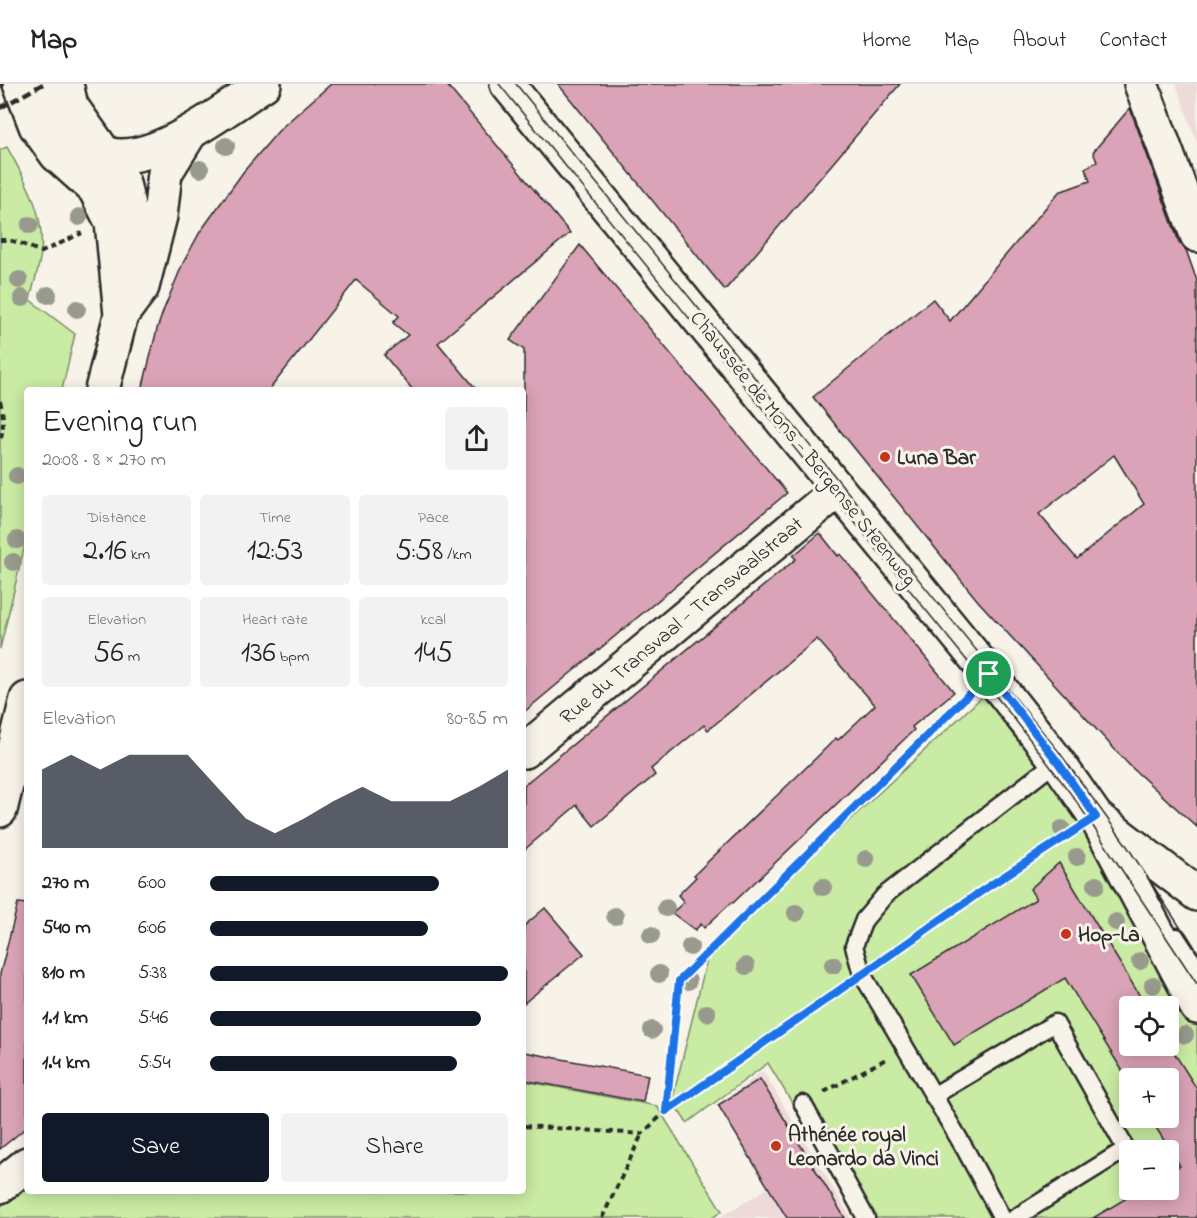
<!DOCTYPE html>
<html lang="en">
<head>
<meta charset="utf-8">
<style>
	body { margin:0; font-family:"Indie Flower",sans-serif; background:#f2f2f2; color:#222; height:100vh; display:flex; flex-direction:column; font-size:22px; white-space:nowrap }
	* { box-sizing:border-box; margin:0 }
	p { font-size:20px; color:#767676 }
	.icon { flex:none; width:33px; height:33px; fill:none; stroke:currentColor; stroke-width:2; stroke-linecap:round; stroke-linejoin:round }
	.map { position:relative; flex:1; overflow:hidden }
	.drawer { position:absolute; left:24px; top:303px; width:502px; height:807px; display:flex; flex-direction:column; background:#fff; border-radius:6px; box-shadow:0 3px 15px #0003 }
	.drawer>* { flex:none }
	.buttons { position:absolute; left:1119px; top:912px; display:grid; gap:12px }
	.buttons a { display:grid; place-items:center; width:60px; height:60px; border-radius:6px; background:#fff; box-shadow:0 3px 15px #0003; font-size:30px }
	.pin { position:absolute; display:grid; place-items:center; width:51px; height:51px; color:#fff; margin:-26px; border:3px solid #fff; border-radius:50%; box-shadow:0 2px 6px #0007 }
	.round { display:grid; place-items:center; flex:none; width:63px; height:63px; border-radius:6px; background:#f2f2f2 }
	.overview { display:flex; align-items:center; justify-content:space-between; height:102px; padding:0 18px }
	h1 { font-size:33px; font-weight:600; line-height:45px }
	.stats { display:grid; grid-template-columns:repeat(3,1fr); gap:9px; height:102px; padding:6px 18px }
	.stats div { display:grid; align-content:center; border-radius:6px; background:#f2f2f2; text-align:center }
	.stats b { font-size:30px; font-weight:600 }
	.stats small { font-size:16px; font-weight:400 }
	.stats p { font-size:16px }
	.chart { height:168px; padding:12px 18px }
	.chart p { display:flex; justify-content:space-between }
	.chart svg { width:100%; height:108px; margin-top:6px; fill:#111827; opacity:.7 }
	.primary-button { display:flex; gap:12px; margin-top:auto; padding:12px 18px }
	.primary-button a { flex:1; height:69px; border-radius:6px; background:#111827; color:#fff; font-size:24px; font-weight:600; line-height:69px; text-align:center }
	.primary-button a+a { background:#f2f2f2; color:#222 }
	ul { padding:0 18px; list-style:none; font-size:20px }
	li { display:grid; grid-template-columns:96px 72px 1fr; align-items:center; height:45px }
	li i { height:15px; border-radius:8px; background:#111827 }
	header { display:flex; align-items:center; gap:36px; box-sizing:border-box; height:84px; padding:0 30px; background:#fff; border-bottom:2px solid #e0e0e0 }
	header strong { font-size:28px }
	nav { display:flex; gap:33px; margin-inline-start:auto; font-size:21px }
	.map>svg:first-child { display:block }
	.built { fill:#eedbd9 }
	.green { fill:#c9eba3; stroke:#7a8b67; stroke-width:1.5; fill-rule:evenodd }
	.building { fill:#daa3b7; stroke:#2b2b2b; stroke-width:1.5; fill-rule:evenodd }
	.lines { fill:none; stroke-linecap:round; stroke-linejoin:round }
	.service-casing { stroke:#2b2b2b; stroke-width:21 }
	.minor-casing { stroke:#2b2b2b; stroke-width:38 }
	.tertiary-casing { stroke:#2b2b2b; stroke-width:38 }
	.secondary-casing { stroke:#2b2b2b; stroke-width:38 }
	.path { stroke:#2b2b2b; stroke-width:4; stroke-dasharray:6 4.5; stroke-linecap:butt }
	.service { stroke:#f7f3e8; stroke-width:16 }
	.minor { stroke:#f7f3e8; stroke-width:33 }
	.tertiary { stroke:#f7f3e8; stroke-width:33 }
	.secondary { stroke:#f7f3e8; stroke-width:33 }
	.tram { stroke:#2b2b2b; stroke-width:1.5 }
	.rail { stroke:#2b2b2b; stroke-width:4.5; stroke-dasharray:9 4.5; stroke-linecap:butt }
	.tree { fill:#989a8d }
	.route-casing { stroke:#fff; stroke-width:12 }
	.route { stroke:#1a73e8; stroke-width:8 }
	.poi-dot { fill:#c8321e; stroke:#f7f3e8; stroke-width:2 }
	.labels { text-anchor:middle; stroke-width:6; stroke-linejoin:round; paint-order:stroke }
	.street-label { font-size:21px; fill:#2b2b2b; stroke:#f7f3e8 }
	.poi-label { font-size:21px; font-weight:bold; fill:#2b2b2b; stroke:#f7f3e8; text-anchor:start }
</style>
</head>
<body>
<header>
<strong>Map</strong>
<nav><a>Home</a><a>Map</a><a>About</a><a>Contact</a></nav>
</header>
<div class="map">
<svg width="1197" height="1134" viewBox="0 0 1197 1134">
	<rect width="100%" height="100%" fill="#f7f3e8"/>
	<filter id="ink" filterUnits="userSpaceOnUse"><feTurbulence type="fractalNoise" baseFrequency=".0167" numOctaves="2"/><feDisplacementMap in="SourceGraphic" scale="12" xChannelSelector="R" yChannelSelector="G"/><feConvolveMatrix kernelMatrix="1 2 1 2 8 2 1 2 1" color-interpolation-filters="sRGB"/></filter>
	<g filter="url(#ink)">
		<path class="built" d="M1176 0H1197V59Z
			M763 987 851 1134H719L769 1103 718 1021Z"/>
		<path class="green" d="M7 63C26 98 45 128 41 169 39 185 33 201 30 216L75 250 62 306H27V452L0 565V66Z
			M983 612 1063 706 1197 942V1134H862L768 979 687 1039 672 1017 709 867ZM1130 922H1168V962H1130ZM1130 994H1168V1034H1130ZM1130 1066H1168V1106H1130Z
			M524 997 657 1022 722 1127 712 1134H0V1123L27 1102V1107H524Z"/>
		<path class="building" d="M331 0H446L570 149 438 259 477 306H413L384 271 408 251 393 239 399 232 356 196 269 306H142L157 245 164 225 183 179 200 148 244 87 281 44Z
			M558 0H900L725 206Z
			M1130 24 1179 158 1186 166 1197 197V743L1130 682 978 517 813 313 933 215 950 237 1059 108 1090 97 1085 84 1097 78 1093 68ZM1114 371 1144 420 1077 475 1039 430Z
			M580 161 787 409 524 628V266L510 256Z
			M820 449 838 472 840 470 954 608 912 643 914 646 891 668 733 819 732 818 704 844 701 840 695 846 672 829 684 818 678 811 696 793 694 791 816 674 836 654 838 656 875 621 817 555 708 646 704 641 651 685 655 691 594 742 577 721 524 766V701L796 475 793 472Z
			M1059 779 1146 922H1130V962H1168V959L1197 1005V1134H1093L1140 1106H1168V1088L1180 1082 1150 1034H1168V994H1130V999L1065 894 954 961 911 891 1036 815 1030 805Z
			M18 819 27 820V1043L0 1065V890Z
			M545 824 584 870 524 919V842Z
			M524 968 648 991 643 1018 524 996Z
			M760 995 845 1134H787L718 1021Z"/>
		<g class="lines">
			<defs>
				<path id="service" d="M1177 853 1197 885
					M933 1012 1055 939 1126 1065 1015 1134
					M803 1020 866 1134
					M1002 1134 965 1065 862 890 854 862 864 836 885 811 1057 677"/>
				<path id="minor" d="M66 0 71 22 105 70 123 99 131 135 133 169 124 217
					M524 667 838 406
					M1096 733 1197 810
					M0 1102 27 1080"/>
				<path id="tertiary" d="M20 0 36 42 57 71 95 105 112 138 121 231 102 306
					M121 231 142 203 160 132 165 89 190 49
					M0 726 27 615"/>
				<path id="secondary" d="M43 0C47 16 52 39 66 50 72 54 80 57 86 60 93 64 100 68 107 70 153 83 227 24 264 0
					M507 0 989 590 1057 677 1096 733 1197 923
					M1141 0 1197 151"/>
			</defs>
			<use href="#service" class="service-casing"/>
			<use href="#minor" class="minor-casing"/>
			<use href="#tertiary" class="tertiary-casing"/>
			<use href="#secondary" class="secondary-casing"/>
			<path class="path" d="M0 156C16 155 27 163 42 168L82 149
				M0 317C4 330 4 345 0 357
				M882 876 986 804 1071 750
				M824 1008 886 975
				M666 1027 679 897 967 612
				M524 1042 642 1050 666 1027 842 904
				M602 1134 642 1050"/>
			<use href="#service" class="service"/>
			<use href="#minor" class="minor"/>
			<use href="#tertiary" class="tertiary"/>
			<use href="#secondary" class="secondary"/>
			<path class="tram" d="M499 0 1016 637 1077 718 1197 900
				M516 0 1059 668 1125 759 1197 869"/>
			<path class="rail" d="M0 2 4 0
				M0 24 43 0"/>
		</g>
		<g class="tree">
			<circle cx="226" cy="62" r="9"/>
			<circle cx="200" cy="85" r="9"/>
			<circle cx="79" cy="133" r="9"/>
			<circle cx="30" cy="141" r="9"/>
			<circle cx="19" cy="196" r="9"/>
			<circle cx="48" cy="211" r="9"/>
			<circle cx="22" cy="214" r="9"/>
			<circle cx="77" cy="225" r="9"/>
			<circle cx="17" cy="392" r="9"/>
			<circle cx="17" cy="456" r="9"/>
			<circle cx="13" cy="478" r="9"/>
			<circle cx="1062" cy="745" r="9"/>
			<circle cx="1077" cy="773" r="9"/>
			<circle cx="866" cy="775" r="9"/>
			<circle cx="1096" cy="801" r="9"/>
			<circle cx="823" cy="803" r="9"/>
			<circle cx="666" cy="824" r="9"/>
			<circle cx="796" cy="829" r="9"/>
			<circle cx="615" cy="832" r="9"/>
			<circle cx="1116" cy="838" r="9"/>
			<circle cx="651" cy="851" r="9"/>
			<circle cx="690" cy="863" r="9"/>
			<circle cx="1140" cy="877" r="9"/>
			<circle cx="833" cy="881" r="9"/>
			<circle cx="746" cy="882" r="9"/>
			<circle cx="659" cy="890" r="9"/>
			<circle cx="688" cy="897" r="9"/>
			<circle cx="1153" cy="901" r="9"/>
			<circle cx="707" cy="929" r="9"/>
			<circle cx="652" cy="946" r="9"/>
			<circle cx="1185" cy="951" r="9"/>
		</g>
	</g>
	<g class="lines" filter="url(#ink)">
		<defs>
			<path id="route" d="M989 590 1057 677 1096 733 986 804 666 1027 679 897Z"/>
		</defs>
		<use href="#route" class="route-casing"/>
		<use href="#route" class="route"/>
	</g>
	<g class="poi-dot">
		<circle cx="885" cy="373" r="6"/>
		<circle cx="1066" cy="850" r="6"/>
		<circle cx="776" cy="1062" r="6"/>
	</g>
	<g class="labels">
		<g class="street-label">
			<text transform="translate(804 364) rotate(51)" y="7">Chaussée de Mons - Bergense Steenweg</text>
			<text transform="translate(681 536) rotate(-40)" y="7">Rue du Transvaal - Transvaalstraat</text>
		</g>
		<g class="poi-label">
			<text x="897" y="380">Luna Bar</text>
			<text x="1078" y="857">Hop-La</text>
			<text x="788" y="1057">Athénée royal<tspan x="788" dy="24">Leonardo da Vinci</tspan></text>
		</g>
	</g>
</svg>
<div class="buttons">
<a><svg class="icon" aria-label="locate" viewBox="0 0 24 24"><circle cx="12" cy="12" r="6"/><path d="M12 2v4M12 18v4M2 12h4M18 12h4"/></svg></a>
<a>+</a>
<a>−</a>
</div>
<div class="pin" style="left:989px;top:590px;background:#1e9e55"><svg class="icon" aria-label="arrive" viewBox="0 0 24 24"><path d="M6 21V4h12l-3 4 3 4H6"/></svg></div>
<section class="drawer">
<div class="overview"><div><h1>Evening run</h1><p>20:08 · 8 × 270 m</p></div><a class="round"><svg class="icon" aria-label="share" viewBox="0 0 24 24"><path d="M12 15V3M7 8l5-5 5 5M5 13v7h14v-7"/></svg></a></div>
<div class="stats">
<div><p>Distance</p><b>2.16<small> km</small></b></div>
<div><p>Time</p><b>12:53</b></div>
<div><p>Pace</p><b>5:58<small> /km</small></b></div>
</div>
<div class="stats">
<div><p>Elevation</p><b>56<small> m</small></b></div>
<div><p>Heart rate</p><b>136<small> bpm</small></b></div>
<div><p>kcal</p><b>145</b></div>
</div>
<div class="chart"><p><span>Elevation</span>80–85 m</p>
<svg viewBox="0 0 160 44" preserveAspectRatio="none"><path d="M0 44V12L10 6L20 12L30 6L40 6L50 6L60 19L70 32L80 38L90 32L100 25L110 19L120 25L130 25L140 25L150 19L160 12V44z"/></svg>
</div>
<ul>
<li><b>270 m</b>6:00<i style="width:77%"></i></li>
<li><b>540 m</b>6:06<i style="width:73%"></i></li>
<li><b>810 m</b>5:38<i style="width:100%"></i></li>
<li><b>1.1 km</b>5:46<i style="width:91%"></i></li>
<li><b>1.4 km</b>5:54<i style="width:83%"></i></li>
</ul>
<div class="primary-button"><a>Save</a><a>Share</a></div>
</section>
</div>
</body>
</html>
